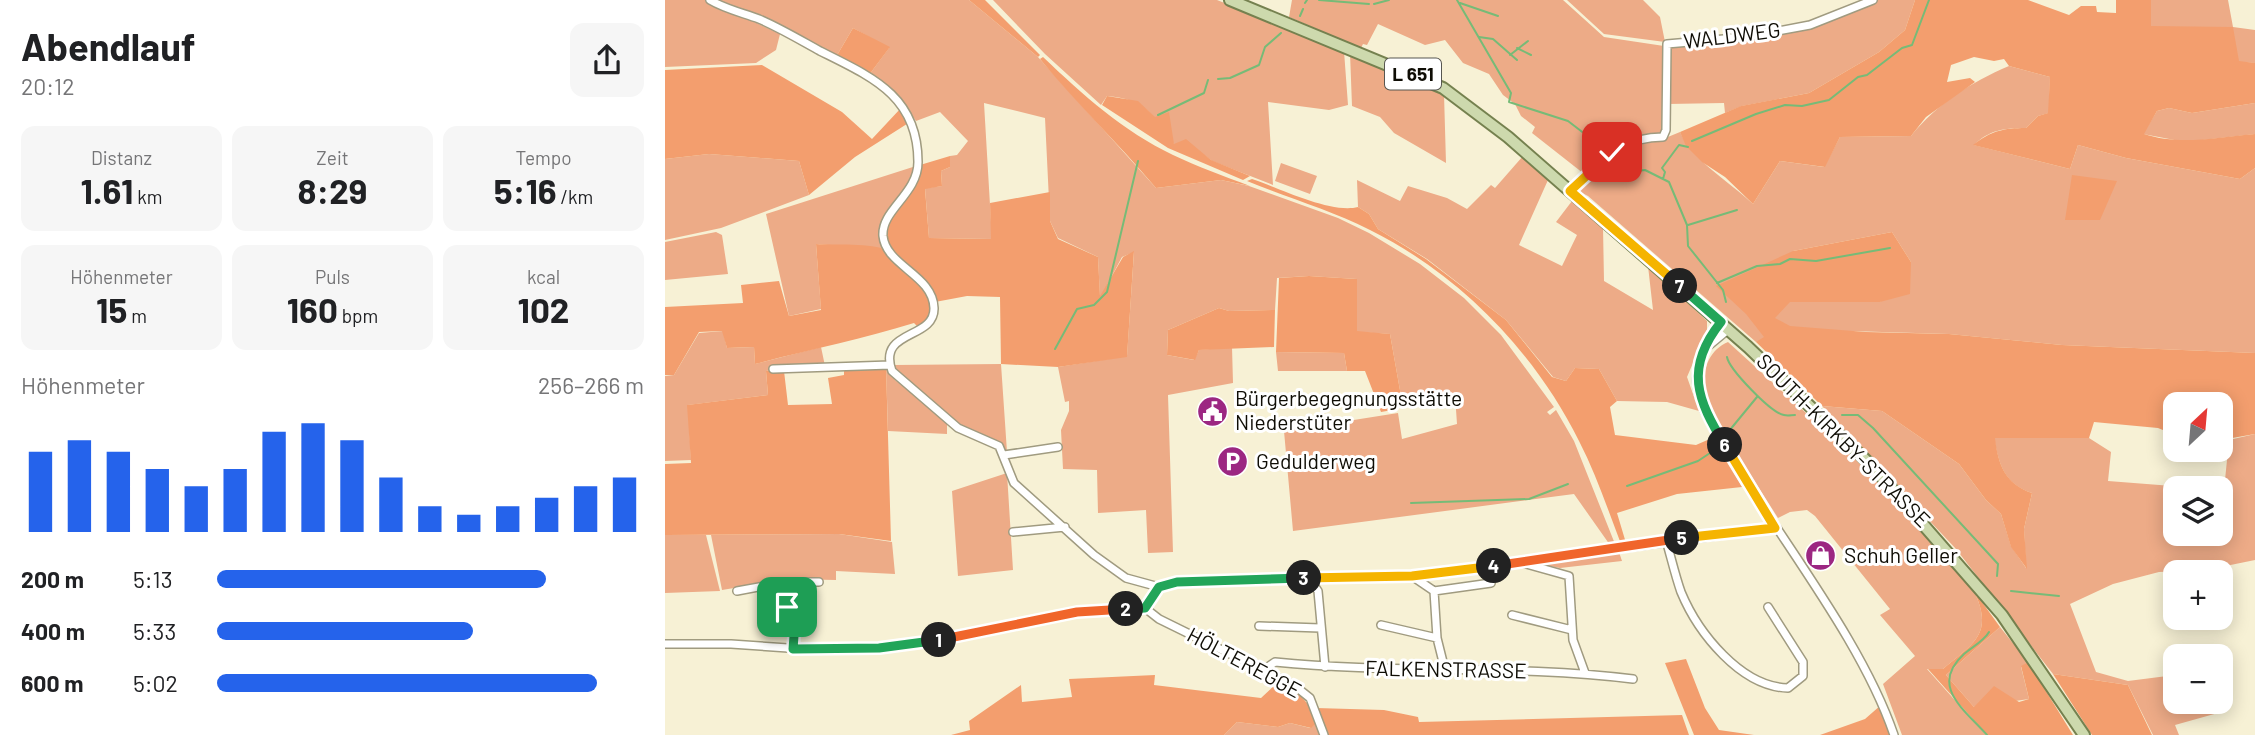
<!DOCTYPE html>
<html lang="de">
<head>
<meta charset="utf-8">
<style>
	body { margin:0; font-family:Barlow,sans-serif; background:#f6f6f6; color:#202124; height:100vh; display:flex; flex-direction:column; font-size:26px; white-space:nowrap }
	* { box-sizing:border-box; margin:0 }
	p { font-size:23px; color:#757577 }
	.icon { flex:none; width:38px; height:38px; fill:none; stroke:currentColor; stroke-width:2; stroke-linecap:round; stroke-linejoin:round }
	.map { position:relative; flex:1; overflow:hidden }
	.drawer { display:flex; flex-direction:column; background:#fff; width:665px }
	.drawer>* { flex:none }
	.needle { width:46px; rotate:26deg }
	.fabs { position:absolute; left:1498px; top:392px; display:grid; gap:14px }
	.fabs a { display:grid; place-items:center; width:70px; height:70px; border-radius:14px; background:#fff; box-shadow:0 4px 18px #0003; font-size:35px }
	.pin { position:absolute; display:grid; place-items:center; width:60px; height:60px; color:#fff; margin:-30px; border-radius:14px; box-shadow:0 4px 10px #0006 }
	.km { position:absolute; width:35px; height:35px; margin:-18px; border-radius:50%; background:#222; color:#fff; font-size:19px; line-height:35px; text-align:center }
	.round { display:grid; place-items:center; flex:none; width:74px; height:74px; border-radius:14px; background:#f6f6f6 }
	.headline { display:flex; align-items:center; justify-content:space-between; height:119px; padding:0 21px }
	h1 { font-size:38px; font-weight:700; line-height:52px }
	.figures { display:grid; grid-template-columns:repeat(3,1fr); gap:10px; height:119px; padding:7px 21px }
	.figures div { display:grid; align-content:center; border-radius:14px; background:#f6f6f6; text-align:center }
	.figures b { font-size:35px; font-weight:700 }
	.figures small { font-size:19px; font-weight:400 }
	.figures p { font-size:19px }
	.chart { height:196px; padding:14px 21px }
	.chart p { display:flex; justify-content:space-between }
	.chart svg { width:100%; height:126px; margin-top:7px; stroke:#2563eb; stroke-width:6 }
	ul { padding:0 21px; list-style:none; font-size:23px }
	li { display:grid; grid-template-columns:112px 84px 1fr; align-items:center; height:52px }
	li i { height:18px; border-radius:9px; background:#2563eb }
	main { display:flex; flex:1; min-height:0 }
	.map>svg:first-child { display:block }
	.green { fill:#edab87; fill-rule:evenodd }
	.forest { fill:#f39e6e }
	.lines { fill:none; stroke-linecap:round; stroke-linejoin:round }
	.stream { stroke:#76bb77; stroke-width:2 }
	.minor-casing { stroke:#a09b80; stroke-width:10 }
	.primary-casing { stroke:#75814f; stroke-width:14 }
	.minor { stroke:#fff; stroke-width:7 }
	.primary { stroke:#cdd9ad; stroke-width:10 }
	.split-1-casing { stroke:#fff; stroke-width:14 }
	.split-2-casing { stroke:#fff; stroke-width:14 }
	.split-3-casing { stroke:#fff; stroke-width:14 }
	.split-4-casing { stroke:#fff; stroke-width:14 }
	.split-5-casing { stroke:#fff; stroke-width:14 }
	.split-6-casing { stroke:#fff; stroke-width:14 }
	.split-7-casing { stroke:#fff; stroke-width:14 }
	.split-8-casing { stroke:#fff; stroke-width:14 }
	.split-1 { stroke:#22a559; stroke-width:9 }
	.split-2 { stroke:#f0652b; stroke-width:9 }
	.split-3 { stroke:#22a559; stroke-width:9 }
	.split-4 { stroke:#f5b400; stroke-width:9 }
	.split-5 { stroke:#f0652b; stroke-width:9 }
	.split-6 { stroke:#f5b400; stroke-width:9 }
	.split-7 { stroke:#22a559; stroke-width:9 }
	.split-8 { stroke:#f5b400; stroke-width:9 }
	.labels { text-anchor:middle; stroke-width:6; stroke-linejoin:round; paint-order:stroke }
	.shield { fill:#fff; stroke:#575650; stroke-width:2 }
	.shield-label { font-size:19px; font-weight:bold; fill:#0f0d05 }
	.street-label { font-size:21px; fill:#0f0d05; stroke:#fff }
	.poi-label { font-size:21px; fill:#0f0d05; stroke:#fff; text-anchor:start }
</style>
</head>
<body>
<main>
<section class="drawer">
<div class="headline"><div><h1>Abendlauf</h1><p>20:12</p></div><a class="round"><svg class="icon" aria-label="share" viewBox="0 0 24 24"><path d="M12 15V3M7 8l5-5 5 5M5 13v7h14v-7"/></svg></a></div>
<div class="figures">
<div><p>Distanz</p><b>1.61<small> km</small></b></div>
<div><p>Zeit</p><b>8:29</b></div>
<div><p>Tempo</p><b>5:16<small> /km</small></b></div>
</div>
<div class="figures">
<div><p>Höhenmeter</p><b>15<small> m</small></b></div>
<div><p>Puls</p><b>160<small> bpm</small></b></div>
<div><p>kcal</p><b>102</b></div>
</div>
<div class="chart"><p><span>Höhenmeter</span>256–266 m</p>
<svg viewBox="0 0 160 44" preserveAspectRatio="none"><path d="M5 44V16M15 44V12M25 44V16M35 44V22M45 44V28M55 44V22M65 44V9M75 44V6M85 44V12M95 44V25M105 44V35M115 44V38M125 44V35M135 44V32M145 44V28M155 44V25"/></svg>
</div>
<ul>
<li><b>200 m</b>5:13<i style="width:77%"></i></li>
<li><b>400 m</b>5:33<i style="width:60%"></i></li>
<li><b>600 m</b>5:02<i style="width:89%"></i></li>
</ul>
</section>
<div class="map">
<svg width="1590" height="735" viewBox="0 0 1590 735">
	<rect width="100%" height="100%" fill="#f7f1d5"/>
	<path class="green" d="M0 0H43L115 34 111 50 91 63 0 67Z
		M50 0H304L373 57 491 188 556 180 584 186 673 218 704 233 755 264 799 298 836 335 889 407 882 412 885 415 891 410 909 441 950 544 945 545 909 494 628 531 619 431 733 413 737 439 792 424 790 395 736 396 725 334 692 332V279L644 276 612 278 610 310 564 311 554 308 503 330 502 355 529 360 534 350 567 347 568 383 503 395 508 552 483 553 481 510 433 513 432 470 398 469 396 430 404 411V401L400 402 393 367 462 356 469 252 457 257 435 298 433 257 393 238 385 221 380 118 319 103 327 239 264 238 260 188 277 186 276 171 285 167V156L292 155 303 141 275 112 251 121 235 98 204 75 224 48 188 28 171 57Z
		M328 0H552L679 51 683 105 664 110 603 102 608 185 547 161 530 148 509 144C489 115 480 99 442 96L436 105 380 54Z
		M627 0H898L939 37 999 46 1000 130 997 136 973 137 998 139 1015 132C1028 161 1064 181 1088 204L1115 161 1159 167 1175 137 1246 136C1272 104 1306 82 1344 66L1385 77 1384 113 1373 116 1361 128C1339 128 1324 130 1309 145L1405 169 1413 145 1461 158 1575 179 1590 168V353L1397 345 1284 334 1184 331 1091 342 923 196 911 190 923 177 867 133 870 127 856 116 850 104 838 95 824 74 798 63 780 40 760 45 713 24 702 45 698 44 696 48 624 17ZM1227 232 1246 262 1215 302H1184L1128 251Z
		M902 0H978L995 17 1000 42 939 34Z
		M1209 0H1250L1240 30 1214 52 1144 93 1077 106 1060 113 1059 103 1003 104V44L1109 34Z
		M1486 0H1563L1568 27 1590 30V63L1574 62 1485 26Z
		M685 53 779 94 781 163 729 133 715 117 687 106Z
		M1590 103V134L1520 142 1478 134 1492 111 1504 108 1527 113Z
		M44 154 134 161 144 195 56 228 0 240V159Z
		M858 156 883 180 854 245 897 266 912 235 891 222 907 201 938 227 939 281 988 310 983 266 1042 321V330L1022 377 1034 411 1002 402 952 401 934 369 910 368 901 381 888 377 841 320 762 259 713 229 704 214 693 207 692 180 735 201 743 186 782 198 802 209 826 185 830 188Z
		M616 163 652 176 645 194 610 181Z
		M251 166 250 175 228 210 220 249 151 244 156 309 124 316 101 214Z
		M51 232 57 235 63 274 0 280V242Z
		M58 331 62 348 89 347 90 364 156 347 160 366 101 371 103 395 23 405 26 460 0 461V376L9 375 34 333Z
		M1063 342 1197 464 1309 591C1329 634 1309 643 1278 669H1262L1321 735H1237L1218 684 1250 656 1215 615 1225 609 1150 516 1142 510 1125 512 1113 518 1043 408C1036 384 1036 354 1063 342Z
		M611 352 679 353 682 371H613Z
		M336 364 342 452 335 444 296 426 233 375 229 365Z
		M221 366 230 380 282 420V434L223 431Z
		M1157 406 1217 411 1294 464 1321 500 1336 514 1346 546 1361 568 1359 529 1367 493C1339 484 1334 464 1329 438H1424L1446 452 1443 481 1533 488H1510V534H1556V490H1559L1564 440 1590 434V560L1541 570 1494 572 1448 584 1405 604 1431 672 1463 681 1510 675V702H1556V694L1560 711 1510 725 1514 735H1488L1463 685 1388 674 1291 549Z
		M342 473 348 570 293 576 287 491Z
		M174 534 227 542 230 574 171 571V580L122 579 57 590 46 535Z
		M0 535H41L55 591 0 593Z
		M953 549 957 561 895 568 865 562Z
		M1335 627 1363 662 1356 667 1364 699 1309 707 1281 675Z
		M572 722 613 727 625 723 645 728 653 722 657 735H559Z"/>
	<path class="forest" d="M304 0H320L375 55 373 57Z
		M1250 0H1363L1404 15 1416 6H1431L1432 12 1451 13V0H1486V26L1568 27 1574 61 1590 63V103L1527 113 1504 108 1492 111 1479 134C1515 146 1552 137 1590 134V168L1575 179 1461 158 1413 145 1405 169 1308 145C1326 131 1338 128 1361 128L1373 116 1383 113 1385 77 1344 66 1339 59 1329 61 1309 57 1286 65 1282 82 1305 78 1310 82 1261 117 1246 136 1175 137 1160 167 1115 161 1088 204 1060 177 1037 162 1021 146 1015 132 1076 106 1144 93 1214 52 1240 30Z
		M188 28 225 47 204 75 171 57Z
		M378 57C418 95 458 131 508 155 533 167 559 176 585 186L556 180 491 188C454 144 412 104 375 59Z
		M97 65 177 112 207 139 236 108 245 122 190 157 144 195 134 161 44 154 0 159V70Z
		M442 96 473 101 490 117 504 112 509 144 521 139 546 160 585 176 578 180 503 148 437 105Z
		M285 156V167L276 171 277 186 260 189 264 238 326 239 325 203 385 192V221L393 239 433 257 435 296 458 257 469 251 462 357 393 367 336 364 335 297 302 296 270 302 224 248 221 235 225 220 251 185 255 165Z
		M1407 175 1452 181 1435 220H1400Z
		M587 179C614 188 666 214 693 207L704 214 713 229 761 259 841 320 887 377 901 381 910 368 934 369 952 401 945 407 950 435 1031 445 1047 438 1077 487 1012 494 952 513 961 543 956 544C943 510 931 474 914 441 870 352 794 274 705 230 665 210 623 198 582 181Z
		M1227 232 1246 262 1245 294 1215 302H1125L1110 318 1125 326 1201 332 1284 334 1397 345 1590 353V434L1556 440V404H1510V435L1493 428 1429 422 1424 438H1330C1333 464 1340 484 1367 493L1359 529 1362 569 1346 547 1336 514 1321 500 1294 464 1217 411 1157 406 1091 342 1099 337 1081 314 1051 286 1128 251Z
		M151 244C167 245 209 243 221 250 241 261 265 292 268 314L254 328 249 323C197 339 143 350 90 364L89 347 62 348 57 331 34 332 9 375H0V307L78 303 76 285 114 281 124 316 156 310Z
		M644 276 692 279V331L725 334 736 396 733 409 716 412 700 371H682L679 353 611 352 614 278Z
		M554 308 564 311 610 310 609 347 534 350 530 360 502 355 503 330Z
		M221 366 226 541 174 534 0 535V464L26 463 22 405 103 395 101 371H119L123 405 167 404 163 378 179 375V369Z
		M1309 591 1335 627 1281 675 1309 707 1329 686 1354 702 1364 699 1356 666 1363 662 1408 735H1322L1263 669H1278C1309 643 1329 634 1309 591Z
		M1021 659 1040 708 1054 730 1089 735H1029L1000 663Z
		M1388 674 1463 685 1487 735H1427Z
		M490 675 489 685 596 698 613 682C634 691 643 701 653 722L646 728 625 723 613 727 572 722 559 735H286L305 730 304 721 356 685 357 702 407 697 404 679Z
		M1216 705 1225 735H1155L1200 719Z
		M651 708 719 710 753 717 754 722 1017 715 1024 735H661Z"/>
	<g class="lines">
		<path class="stream" d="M654 0 704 4
			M792 0 846 93 844 102 903 121 942 151
			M640 3 642 0
			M795 3 833 16
			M709 4 724 0
			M635 16 638 9
			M814 37 828 39 852 60
			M852 48 866 55
			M845 55 863 41
			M553 79 565 78 594 65 600 47 616 33
			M493 115 539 93 543 80
			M1027 141 1091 114 1120 105 1137 106 1164 100 1193 77 1202 75 1237 48 1247 45 1264 0
			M949 156 965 162 971 171 980 170 1004 182 1022 225 1023 246 1058 290 1061 302
			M998 179 1000 172 997 168 1014 145 1023 147
			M1023 225 1072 210
			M1052 283 1092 266 1115 264 1125 259 1151 261 1225 248
			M390 349 412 309 429 305 442 292 473 161
			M1062 357C1064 369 1106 413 1119 415 1123 416 1126 415 1130 415
			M1177 415H1193L1208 428 1333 564 1332 576
			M1064 431 1092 397
			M962 486 1033 461 1051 449
			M746 503 864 499 903 484
			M1346 591 1394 596
			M1322 735C1299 709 1264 686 1299 654 1307 647 1319 641 1324 632"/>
		<defs>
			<path id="minor" d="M45 0C60 9 78 13 94 19 115 28 135 40 155 51 207 77 253 96 253 162 253 194 216 210 218 236 221 266 268 275 269 308 270 340 212 329 227 371L293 428 334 446 349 483 429 555 461 578 494 587
				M905 191C940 162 949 138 998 137L1001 130 1002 44 1081 37 1145 25 1208 0
				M1056 322C1043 338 1029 363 1032 385 1036 417 1061 447 1077 474 1127 555 1199 647 1229 735
				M1041 348 1064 329
				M108 369 225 365
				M339 455 393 447
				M348 532 400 527
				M1001 540C1006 557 1010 575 1016 592 1033 633 1076 687 1123 688L1138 676V662L1103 607
				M858 563 904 576 908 640 920 673
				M747 576 769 591 772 638 780 670
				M644 578 653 591 660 667
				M121 582C122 607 130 624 128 649
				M72 591 121 582H154
				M769 591 826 583
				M480 608 494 619 630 686 645 698 659 735
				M847 615 907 630
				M716 625 772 638
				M594 626 655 628
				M0 644H66L153 650 233 647 412 613 478 609 494 587 512 582 747 576 1110 528
				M597 671 610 662C729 674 849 664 968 679"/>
			<path id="primary" d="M565 0 778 88 843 137 1083 347 1207 466 1337 615 1419 735"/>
		</defs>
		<use href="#minor" class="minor-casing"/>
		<use href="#primary" class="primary-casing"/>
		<use href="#minor" class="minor"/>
		<use href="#primary" class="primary"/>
	</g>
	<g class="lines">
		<defs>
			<path id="split-1" d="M122 607 130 623 128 649 214 648 274 640"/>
			<path id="split-2" d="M274 640 412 612 461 609"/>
			<path id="split-3" d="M461 609 480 608 494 587 512 582 639 578"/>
			<path id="split-4" d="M639 578 747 576 829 566"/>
			<path id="split-5" d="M829 566 1017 538"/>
			<path id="split-6" d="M1017 538 1110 528 1060 445"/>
			<path id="split-7" d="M1015 286 1056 322C1019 368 1032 400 1060 445"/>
			<path id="split-8" d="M947 152 905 191 1015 286"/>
		</defs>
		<use href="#split-1" class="split-1-casing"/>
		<use href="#split-2" class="split-2-casing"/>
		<use href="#split-3" class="split-3-casing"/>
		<use href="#split-4" class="split-4-casing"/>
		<use href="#split-5" class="split-5-casing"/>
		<use href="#split-6" class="split-6-casing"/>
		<use href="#split-7" class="split-7-casing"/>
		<use href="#split-8" class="split-8-casing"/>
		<use href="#split-1" class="split-1"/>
		<use href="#split-2" class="split-2"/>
		<use href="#split-3" class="split-3"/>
		<use href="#split-4" class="split-4"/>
		<use href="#split-5" class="split-5"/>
		<use href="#split-6" class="split-6"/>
		<use href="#split-7" class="split-7"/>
		<use href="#split-8" class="split-8"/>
	</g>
	<defs>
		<symbol id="civic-disc" viewBox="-11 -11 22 22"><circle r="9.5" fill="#9c2782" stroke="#fff"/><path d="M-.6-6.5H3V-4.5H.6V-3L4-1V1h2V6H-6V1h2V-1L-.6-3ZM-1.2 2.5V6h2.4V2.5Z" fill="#fff"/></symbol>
		<symbol id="parking-disc" viewBox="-11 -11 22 22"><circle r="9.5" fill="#9c2782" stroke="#fff"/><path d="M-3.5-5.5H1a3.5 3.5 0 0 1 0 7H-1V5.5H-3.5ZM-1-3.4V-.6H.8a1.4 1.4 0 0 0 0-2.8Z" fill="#fff"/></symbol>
		<symbol id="shop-disc" viewBox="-11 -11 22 22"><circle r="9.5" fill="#9c2782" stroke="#fff"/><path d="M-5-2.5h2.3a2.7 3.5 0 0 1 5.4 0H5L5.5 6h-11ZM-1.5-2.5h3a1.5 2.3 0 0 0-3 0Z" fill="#fff"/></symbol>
	</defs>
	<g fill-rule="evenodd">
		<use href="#civic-disc" x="530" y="394" width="35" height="35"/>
		<use href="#parking-disc" x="550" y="444" width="35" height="35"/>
		<use href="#shop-disc" x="1138" y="538" width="35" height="35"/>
	</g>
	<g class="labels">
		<rect class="shield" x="720" y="58.5" width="56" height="31" rx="5"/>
		<g class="shield-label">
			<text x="748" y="81">L 651</text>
		</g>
		<g class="street-label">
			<text transform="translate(1067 36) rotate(-7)" y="7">WALDWEG</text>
			<text transform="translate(1178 441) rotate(45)" y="7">SOUTH-KIRKBY-STRASSE</text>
			<text transform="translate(579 663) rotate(28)" y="7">HÖLTEREGGE</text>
			<text transform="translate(781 670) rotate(1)" y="7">FALKENSTRASSE</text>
		</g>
		<g class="poi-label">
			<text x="570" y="406">Bürgerbegegnungsstätte<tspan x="570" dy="24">Niederstüter</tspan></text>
			<text x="591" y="469">Gedulderweg</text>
			<text x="1179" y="563">Schuh Geller</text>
		</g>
	</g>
</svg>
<div class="fabs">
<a><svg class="needle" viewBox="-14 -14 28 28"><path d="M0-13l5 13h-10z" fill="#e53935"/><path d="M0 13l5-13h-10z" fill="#757577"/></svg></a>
<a><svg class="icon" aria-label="layers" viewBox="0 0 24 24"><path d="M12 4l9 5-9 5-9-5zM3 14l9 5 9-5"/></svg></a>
<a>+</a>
<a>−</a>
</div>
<div class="pin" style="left:122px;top:607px;background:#1e9e55"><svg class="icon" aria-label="arrive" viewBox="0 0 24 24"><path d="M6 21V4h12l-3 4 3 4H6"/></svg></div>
<div class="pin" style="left:947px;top:152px;background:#d93025"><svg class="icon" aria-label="check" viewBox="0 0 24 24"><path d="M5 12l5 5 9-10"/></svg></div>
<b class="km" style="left:274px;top:640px">1</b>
<b class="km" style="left:461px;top:609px">2</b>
<b class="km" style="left:639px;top:578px">3</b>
<b class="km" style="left:829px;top:566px">4</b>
<b class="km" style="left:1017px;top:538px">5</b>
<b class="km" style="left:1060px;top:445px">6</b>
<b class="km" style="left:1015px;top:286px">7</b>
</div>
</main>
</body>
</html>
